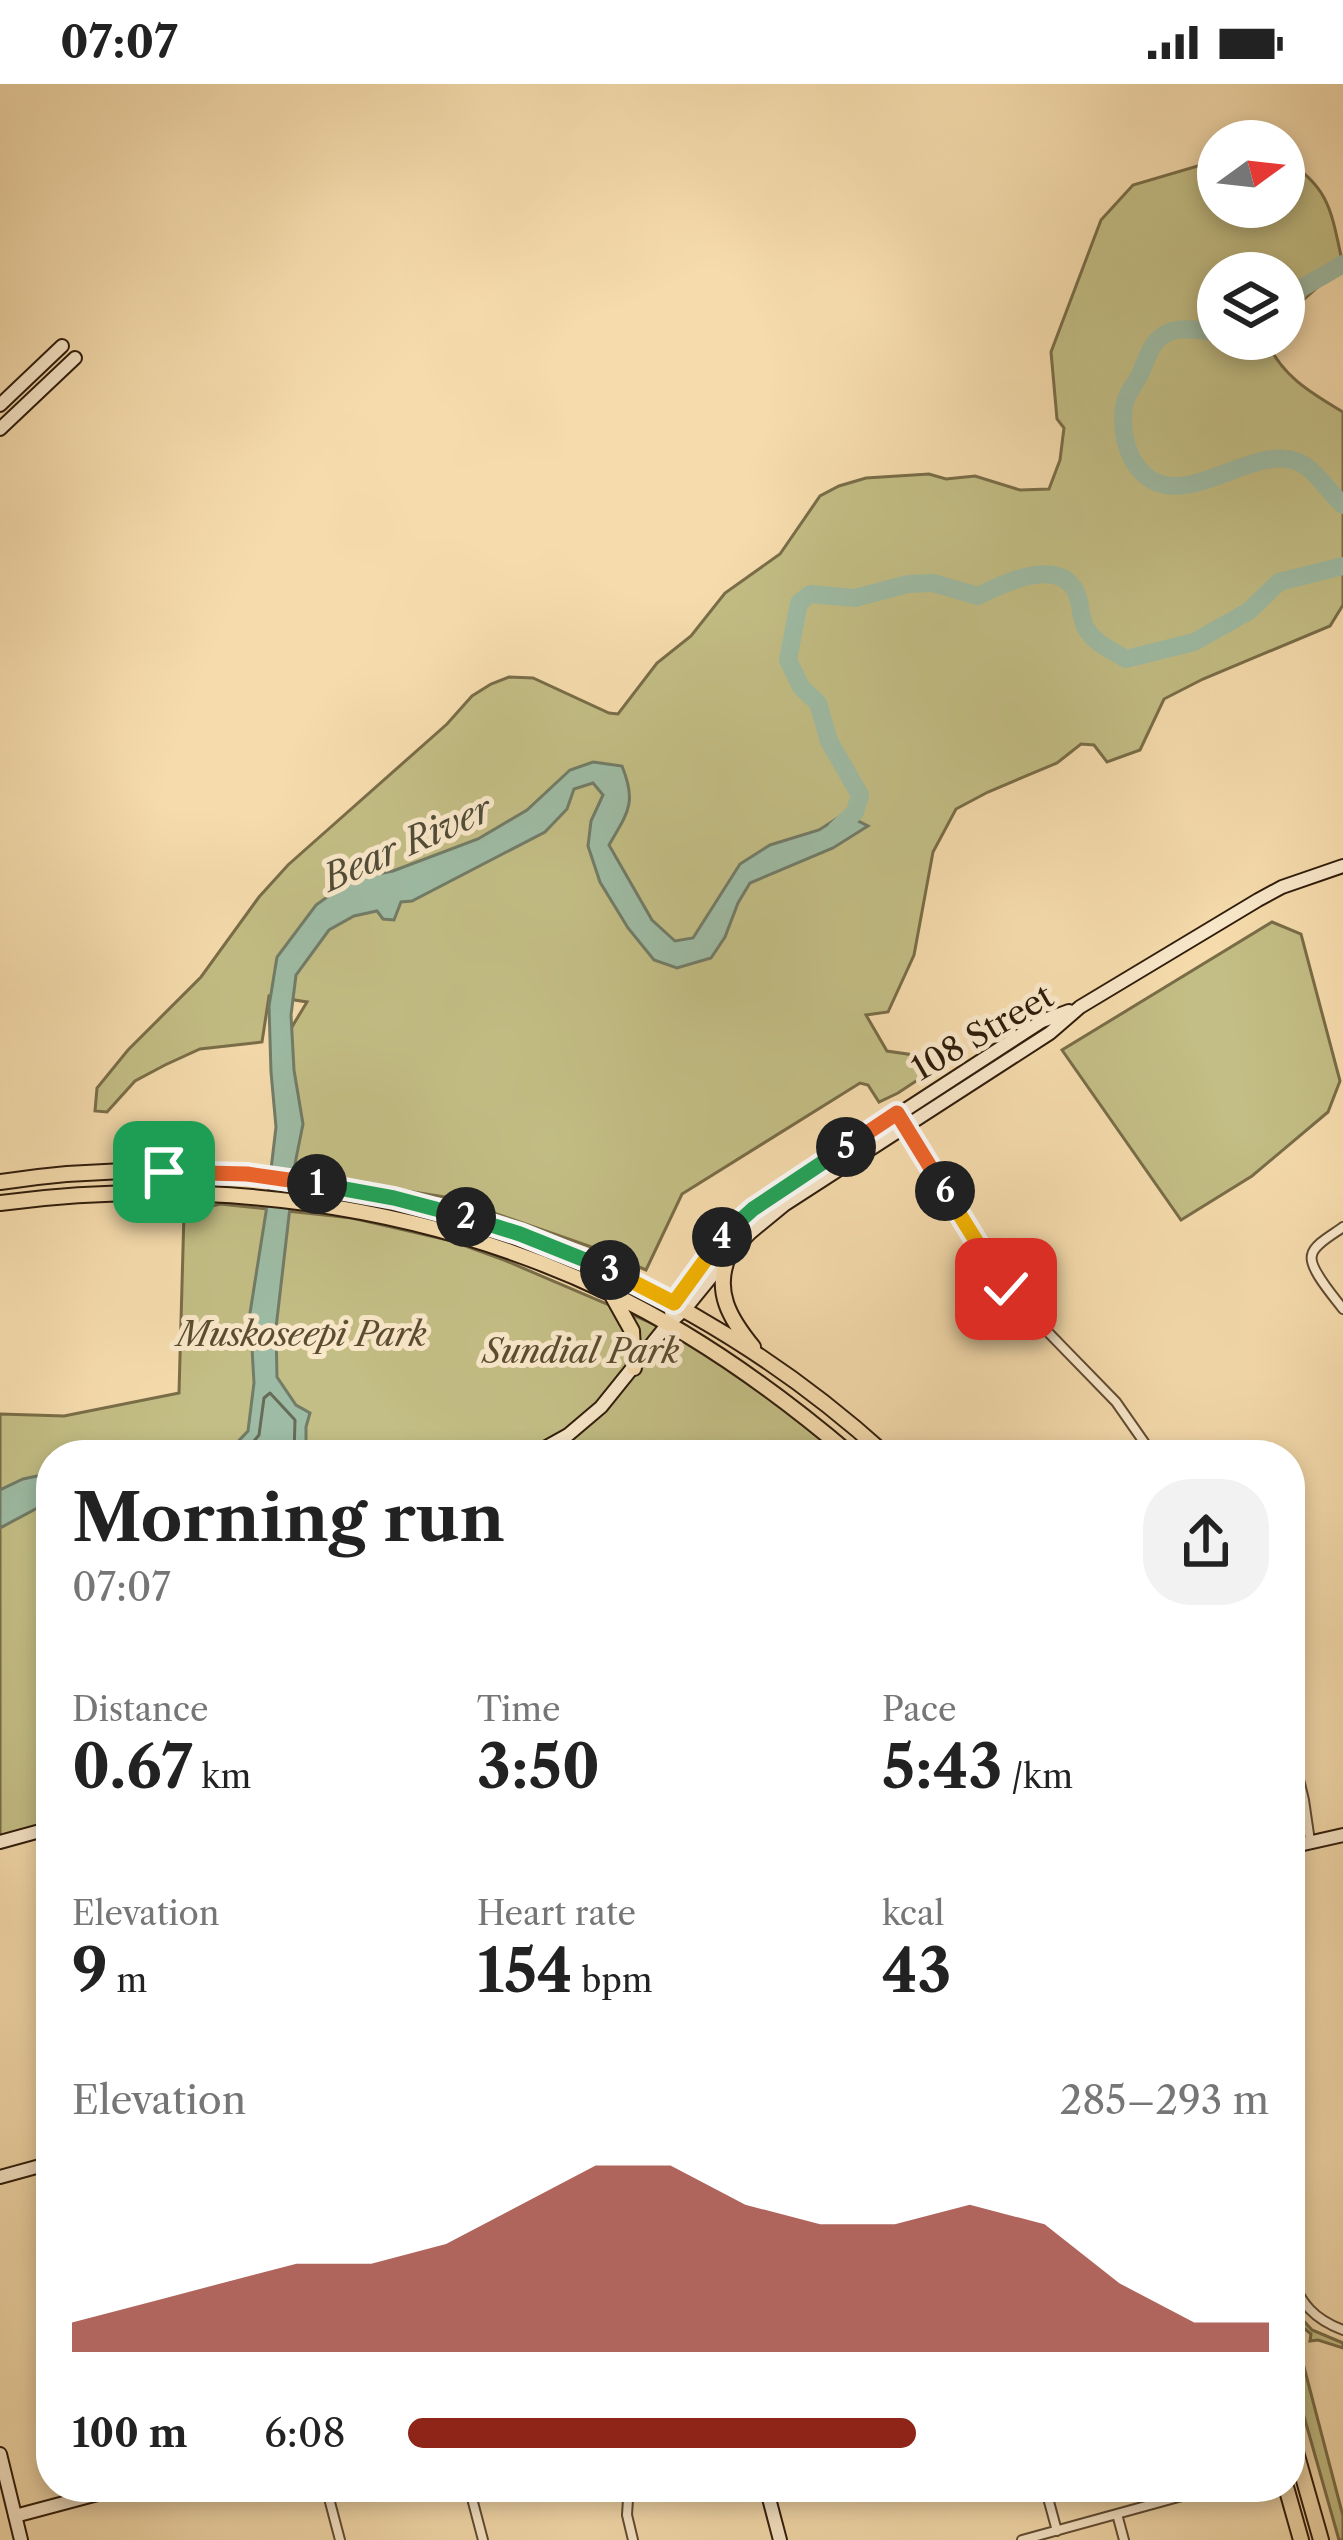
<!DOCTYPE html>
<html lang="en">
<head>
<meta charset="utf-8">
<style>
	body { margin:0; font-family:"Libre Caslon Text",serif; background:#f2f2f2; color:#222; height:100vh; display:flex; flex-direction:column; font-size:45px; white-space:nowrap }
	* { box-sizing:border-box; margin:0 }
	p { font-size:39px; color:#767676 }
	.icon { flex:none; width:66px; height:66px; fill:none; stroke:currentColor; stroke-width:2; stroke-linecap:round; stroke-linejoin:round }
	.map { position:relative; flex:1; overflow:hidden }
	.drawer { position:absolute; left:36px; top:1356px; width:1269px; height:1062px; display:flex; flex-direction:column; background:#fff; border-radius:48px; box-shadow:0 6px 18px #0003 }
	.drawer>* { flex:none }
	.needle { width:78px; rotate:75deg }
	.tools { position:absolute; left:1197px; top:36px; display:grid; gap:24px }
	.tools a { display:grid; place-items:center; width:108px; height:108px; border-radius:50%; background:#fff; box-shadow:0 6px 18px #0003; font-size:60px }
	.pin { position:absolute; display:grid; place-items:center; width:102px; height:102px; color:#fff; margin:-51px; border-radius:24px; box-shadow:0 6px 18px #0006 }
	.km { position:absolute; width:60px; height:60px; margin:-30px; border-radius:50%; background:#222; color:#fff; font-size:33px; line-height:60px; text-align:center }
	.round { display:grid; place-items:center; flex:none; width:126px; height:126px; border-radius:48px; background:#f2f2f2 }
	.head { display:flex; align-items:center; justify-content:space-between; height:204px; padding:0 36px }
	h1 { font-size:66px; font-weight:700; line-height:90px }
	.figures { display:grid; grid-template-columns:repeat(3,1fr); gap:18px; height:204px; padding:12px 36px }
	.figures div { display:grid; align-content:center }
	.figures b { font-size:60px; font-weight:700 }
	.figures small { font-size:33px; font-weight:400 }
	.figures p { font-size:33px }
	.chart { height:336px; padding:24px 36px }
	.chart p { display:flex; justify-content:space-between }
	.chart svg { width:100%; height:216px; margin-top:12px; fill:#8f2418; opacity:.7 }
	ul { padding:0 36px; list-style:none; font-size:39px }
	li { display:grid; grid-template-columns:192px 144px 1fr; align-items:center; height:90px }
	li i { height:30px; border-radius:15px; background:#8f2418 }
	.status { display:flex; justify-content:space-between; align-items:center; height:84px; padding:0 60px; background:#fff; direction:ltr }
	.status svg { height:33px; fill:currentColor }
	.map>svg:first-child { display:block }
	.green { fill:#c3be85; stroke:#796d48; stroke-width:3 }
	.water { fill:#9ebca5; stroke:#727c67; stroke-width:3 }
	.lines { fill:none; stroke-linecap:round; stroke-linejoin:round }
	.shore { stroke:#666c58; stroke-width:3 }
	.river { stroke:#9ebca5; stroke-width:18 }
	.street-casing { stroke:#614c34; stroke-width:12 }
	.secondary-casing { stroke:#2f1c0b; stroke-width:16 }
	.primary-casing { stroke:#2f1c0b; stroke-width:18 }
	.street { stroke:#f9e8ca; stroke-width:8 }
	.secondary { stroke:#f9e8ca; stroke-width:12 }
	.primary { stroke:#f6dcad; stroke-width:14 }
	.split-1-casing { stroke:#fff; stroke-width:24 }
	.split-2-casing { stroke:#fff; stroke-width:24 }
	.split-3-casing { stroke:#fff; stroke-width:24 }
	.split-4-casing { stroke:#fff; stroke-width:24 }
	.split-5-casing { stroke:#fff; stroke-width:24 }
	.split-6-casing { stroke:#fff; stroke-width:24 }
	.split-7-casing { stroke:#fff; stroke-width:24 }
	.split-1 { stroke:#f0652b; stroke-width:15 }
	.split-2 { stroke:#22a559; stroke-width:15 }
	.split-3 { stroke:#22a559; stroke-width:15 }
	.split-4 { stroke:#f5b400; stroke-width:15 }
	.split-5 { stroke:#22a559; stroke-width:15 }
	.split-6 { stroke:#f0652b; stroke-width:15 }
	.split-7 { stroke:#f5b400; stroke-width:15 }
	.labels { text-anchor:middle; stroke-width:10; stroke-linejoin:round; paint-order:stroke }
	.street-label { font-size:33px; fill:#2f1c0b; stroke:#f9e8ca }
	.park-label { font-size:33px; font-style:italic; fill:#5b4d30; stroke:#f9e8ca }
	.water-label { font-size:36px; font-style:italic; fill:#504c39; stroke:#f9e8ca }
</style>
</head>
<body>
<div class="status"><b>07:07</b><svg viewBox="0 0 49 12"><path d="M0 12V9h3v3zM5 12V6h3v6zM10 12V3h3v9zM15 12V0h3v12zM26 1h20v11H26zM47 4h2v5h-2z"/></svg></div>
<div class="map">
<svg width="1343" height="2456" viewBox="0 0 1343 2456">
	<rect width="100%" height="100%" fill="#f6dcad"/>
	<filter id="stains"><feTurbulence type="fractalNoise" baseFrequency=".00167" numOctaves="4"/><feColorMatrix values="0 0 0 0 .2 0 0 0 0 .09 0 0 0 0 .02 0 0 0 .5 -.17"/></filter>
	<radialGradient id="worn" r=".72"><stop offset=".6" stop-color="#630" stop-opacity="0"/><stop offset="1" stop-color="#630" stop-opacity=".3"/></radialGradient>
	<path class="green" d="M1284 75C1328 102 1331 125 1341 172L1329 193 1284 233V189H1218V255H1266C1280 291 1311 309 1343 328V521L1330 542 1203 595 1164 615 1140 666 1107 678 1094 661 1081 660 1057 679 988 708 956 725 933 768 914 871 888 928 866 931 887 967 948 976 898 1009 879 1018 868 1001 860 999 682 1110 646 1186 597 1165 451 1114 281 1087 278 966 307 918 269 912 262 958 200 965 165 981 135 997 107 1028 95 1027 97 1004 128 966 201 893 259 813 288 781 447 640 472 612 491 600 509 593 533 594 609 629 618 630 657 579 691 552 725 509 780 470 820 412 839 402 866 394 929 390 946 395 975 392 1020 406 1049 405 1060 376 1064 344 1057 335 1051 268 1101 136 1133 101 1218 76V123H1284Z
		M1272 838 1301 850 1340 997 1328 1028 1252 1092 1181 1136 1062 966Z
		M220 1120 352 1134 452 1157 504 1176 696 1258 851 1371H51V1747L0 1759V1330L64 1332 179 1309 184 1129Z
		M1290 2222 1312 2246 1343 2259V2264L1318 2256 1310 2257 1311 2250 1298 2239 1293 2241 1343 2432V2456H1339L1290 2283Z"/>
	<path class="water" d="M593 678 622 682C637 719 628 728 609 761L652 836 675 857 693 854 740 780 770 761 819 746 844 730 868 742 833 764 750 799 738 819 725 853 711 874 677 884 654 876 628 844 600 798 588 762 591 737 603 711 593 699 574 705 567 725 545 748 412 817 401 818 394 836 383 835 377 827 354 832 329 846 296 891 291 931 294 986 303 1040 295 1080 276 1244 277 1293 296 1321 310 1329 306 1343V1371H225L248 1347 254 1299 250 1229 266 1128 276 1043 271 988 269 922 277 873 316 821 352 795 393 787 478 755 527 726 570 686Z
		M51 1389V1420H45L0 1444V1406L23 1395Z"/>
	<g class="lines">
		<path class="shore" d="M242 1371 259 1351 264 1314 270 1309 295 1336 294 1371"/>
		<path class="river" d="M1284 231 1300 205 1343 180
			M1218 249C1204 247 1186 243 1172 247 1151 254 1148 273 1140 290 1135 301 1125 311 1124 323 1120 352 1130 390 1161 400 1204 413 1264 356 1304 381 1319 390 1330 410 1343 421
			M836 746 855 728 860 711 829 657 818 619 801 603 788 576 799 519 810 510 855 514 908 500 933 499 978 512C1002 500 1058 472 1076 508 1082 520 1079 534 1087 546 1096 560 1111 566 1126 575L1194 558 1249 527 1279 498 1343 482"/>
		<defs>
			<path id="street" d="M905 1041 1006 1205 1116 1318 1153 1371
				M1343 1143C1334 1150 1314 1160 1312 1171 1308 1184 1335 1214 1343 1225
				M1290 1659 1304 1716 1310 1757
				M1290 2191C1301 2220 1314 2235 1343 2246
				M326 2403 340 2456
				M469 2403 483 2456
				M1045 2403 1057 2447
				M1117 2430 1124 2456
				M633 2456 627 2431 628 2415 639 2408 661 2403
				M1022 2456 1193 2409 1192 2403"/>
			<path id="secondary" d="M0 321 62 262
				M0 345 75 274
				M671 1228 673 1219 720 1154 753 1125 1042 937 1069 927
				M532 1371 568 1351 601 1323 667 1241 685 1225 729 1171 750 1149 784 1121 1050 949 1080 923 1258 816 1282 803 1343 782
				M0 1758 51 1744
				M1290 1763 1343 1751
				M0 2093 51 2079
				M0 2370 21 2456
				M766 2403 780 2456
				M15 2432 124 2403"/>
			<path id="primary" d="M0 1098C318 1051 649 1155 886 1371
				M0 1119C206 1092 419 1118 608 1208 696 1250 777 1308 851 1371
				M729 1171C713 1207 730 1235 753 1263
				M613 1213 632 1247 634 1284
				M1290 2347 1321 2456
				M1286 2403 1301 2456"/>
		</defs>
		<use href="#street" class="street-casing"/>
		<use href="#secondary" class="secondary-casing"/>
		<use href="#primary" class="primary-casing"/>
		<use href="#street" class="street"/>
		<use href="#secondary" class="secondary"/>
		<use href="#primary" class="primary"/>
	</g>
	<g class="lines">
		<defs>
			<path id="split-1" d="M164 1088 247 1090 317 1100"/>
			<path id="split-2" d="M317 1100 394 1114 466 1133"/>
			<path id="split-3" d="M466 1133 520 1150 610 1186"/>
			<path id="split-4" d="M610 1186 674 1219 722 1153"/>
			<path id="split-5" d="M722 1153 753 1125 846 1063"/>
			<path id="split-6" d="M846 1063 897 1029 945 1107"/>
			<path id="split-7" d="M945 1107 1006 1205"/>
		</defs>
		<use href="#split-1" class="split-1-casing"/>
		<use href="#split-2" class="split-2-casing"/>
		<use href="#split-3" class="split-3-casing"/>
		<use href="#split-4" class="split-4-casing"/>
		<use href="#split-5" class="split-5-casing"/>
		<use href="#split-6" class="split-6-casing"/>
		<use href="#split-7" class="split-7-casing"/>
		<use href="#split-1" class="split-1"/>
		<use href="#split-2" class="split-2"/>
		<use href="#split-3" class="split-3"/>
		<use href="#split-4" class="split-4"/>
		<use href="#split-5" class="split-5"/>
		<use href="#split-6" class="split-6"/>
		<use href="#split-7" class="split-7"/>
	</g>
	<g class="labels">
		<g class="street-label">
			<text transform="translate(982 948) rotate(-30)" y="12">108 Street</text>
		</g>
		<g class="park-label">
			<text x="302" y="1262">Muskoseepi Park</text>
			<text x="581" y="1279">Sundial Park</text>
		</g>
		<g class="water-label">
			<text transform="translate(407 759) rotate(-24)" y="13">Bear River</text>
		</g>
	</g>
	<rect width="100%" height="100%" filter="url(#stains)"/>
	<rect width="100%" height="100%" fill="url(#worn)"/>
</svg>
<div class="tools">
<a><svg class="needle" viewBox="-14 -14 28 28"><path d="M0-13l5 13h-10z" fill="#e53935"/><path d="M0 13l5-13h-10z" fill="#767676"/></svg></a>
<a><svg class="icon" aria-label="layers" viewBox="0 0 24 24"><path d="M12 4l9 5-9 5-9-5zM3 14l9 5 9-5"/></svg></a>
</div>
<div class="pin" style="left:164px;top:1088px;background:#1e9e55"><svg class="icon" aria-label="arrive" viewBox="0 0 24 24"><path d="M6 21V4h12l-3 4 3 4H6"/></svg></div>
<div class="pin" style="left:1006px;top:1205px;background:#d93025"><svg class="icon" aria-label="check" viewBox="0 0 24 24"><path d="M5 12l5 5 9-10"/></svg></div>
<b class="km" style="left:317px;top:1100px">1</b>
<b class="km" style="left:466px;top:1133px">2</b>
<b class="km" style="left:610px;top:1186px">3</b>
<b class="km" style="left:722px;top:1153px">4</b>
<b class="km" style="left:846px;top:1063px">5</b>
<b class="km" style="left:945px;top:1107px">6</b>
<section class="drawer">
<div class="head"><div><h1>Morning run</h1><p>07:07</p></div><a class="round"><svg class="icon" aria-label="share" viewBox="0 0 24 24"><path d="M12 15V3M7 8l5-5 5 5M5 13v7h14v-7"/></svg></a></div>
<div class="figures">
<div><p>Distance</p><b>0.67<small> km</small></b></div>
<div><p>Time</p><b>3:50</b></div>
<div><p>Pace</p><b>5:43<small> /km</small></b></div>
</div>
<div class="figures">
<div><p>Elevation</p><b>9<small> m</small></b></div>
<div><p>Heart rate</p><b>154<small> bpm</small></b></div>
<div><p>kcal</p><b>43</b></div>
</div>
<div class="chart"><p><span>Elevation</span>285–293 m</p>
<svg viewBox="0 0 160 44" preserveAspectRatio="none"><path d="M0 44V38L10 34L20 30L30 26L40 26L50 22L60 14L70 6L80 6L90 14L100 18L110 18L120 14L130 18L140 30L150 38L160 38V44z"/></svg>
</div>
<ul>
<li><b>100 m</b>6:08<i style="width:59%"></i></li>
</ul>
</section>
</div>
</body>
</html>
